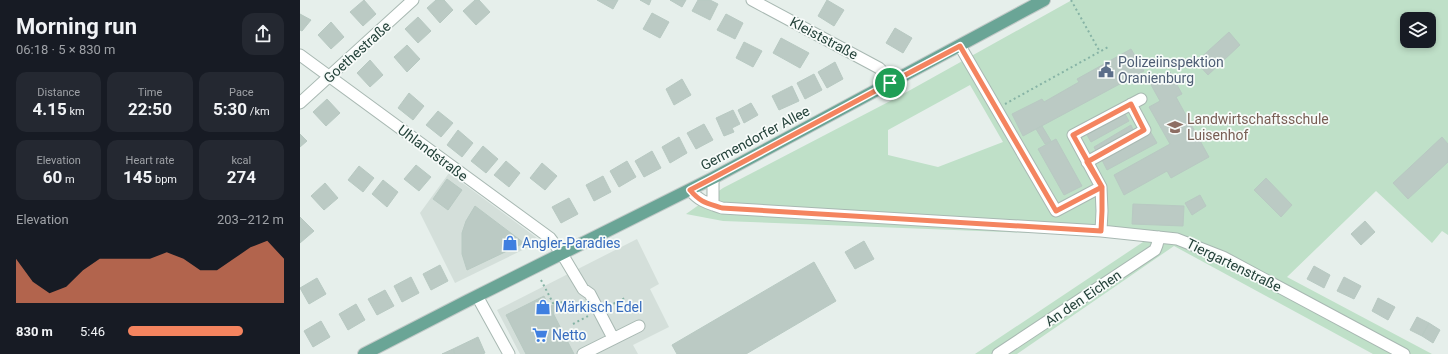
<!DOCTYPE html>
<html lang="en">
<head>
<meta charset="utf-8">
<style>
	body { margin:0; font-family:Roboto,sans-serif; background:#242831; color:#f1f3f6; height:100vh; display:flex; flex-direction:column; font-size:15px; white-space:nowrap }
	* { box-sizing:border-box; margin:0 }
	p { font-size:13px; color:#9ea1a6 }
	.icon { flex:none; width:22px; height:22px; fill:none; stroke:currentColor; stroke-width:2; stroke-linecap:round; stroke-linejoin:round }
	.map { position:relative; flex:1; overflow:hidden }
	.sheet { display:flex; flex-direction:column; background:#171b24; width:300px }
	.sheet>* { flex:none }
	.tools { position:absolute; left:1100px; top:12px; display:grid; gap:8px }
	.tools a { display:grid; place-items:center; width:36px; height:36px; border-radius:8px; background:#171b24; box-shadow:0 2px 6px #0003; font-size:20px }
	.pin { position:absolute; display:grid; place-items:center; width:34px; height:34px; color:#fff; margin:-17px; border:2px solid #fff; border-radius:50%; box-shadow:0 1px 4px #0007 }
	.round { display:grid; place-items:center; flex:none; width:42px; height:42px; border-radius:12px; background:#242831 }
	.head { display:flex; align-items:center; justify-content:space-between; height:68px; padding:0 16px }
	h1 { font-size:22px; font-weight:700; line-height:30px }
	.figures { display:grid; grid-template-columns:repeat(3,1fr); gap:6px; height:68px; padding:4px 16px }
	.figures div { display:grid; align-content:center; border-radius:10px; background:#242831; text-align:center }
	.figures b { font-size:17px; font-weight:700 }
	.figures small { font-size:11px; font-weight:400 }
	.figures p { font-size:11px }
	.chart { height:112px; padding:8px 16px }
	.chart p { display:flex; justify-content:space-between }
	.chart svg { width:100%; height:72px; margin-top:4px; fill:#f4845f; opacity:.7 }
	ul { padding:0 16px; list-style:none; font-size:13px }
	li { display:grid; grid-template-columns:64px 48px 1fr; align-items:center; height:30px }
	li i { height:10px; border-radius:5px; background:#f4845f }
	main { display:flex; flex:1; min-height:0 }
	.map>svg:first-child { display:block }
	.built { fill:#d4dfda }
	.green { fill:#bfe0c8; fill-rule:evenodd }
	.building { fill:#bbcac4; stroke:#b8c9c2 }
	.lines { fill:none; stroke-linecap:round; stroke-linejoin:round }
	.minor-casing { stroke:#a8b8b2; stroke-width:13 }
	.major-casing { stroke:#c2cac8; stroke-width:14 }
	.path { stroke:#86b3a5; stroke-width:2; stroke-dasharray:2 3; stroke-linecap:butt }
	.minor { stroke:#fff; stroke-width:11 }
	.major { stroke:#6aa596; stroke-width:12 }
	.route-casing { stroke:#fff; stroke-width:8 }
	.route { stroke:#f4845f; stroke-width:5 }
	.labels { text-anchor:middle; stroke-width:3.5; stroke-linejoin:round; paint-order:stroke }
	.street-label { font-size:14px; fill:#24423a; stroke:#f7fbf9 }
	.service-label { font-size:14px; fill:#4e5e75; stroke:#f7fbf9; text-anchor:start }
	.education-label { font-size:14px; fill:#785e54; stroke:#f7fbf9; text-anchor:start }
	.shop-label { font-size:14px; fill:#366cbe; stroke:#f7fbf9; text-anchor:start }
</style>
</head>
<body>
<main>
<section class="sheet">
<div class="head"><div><h1>Morning run</h1><p>06:18 · 5 × 830 m</p></div><a class="round"><svg class="icon" aria-label="share" viewBox="0 0 24 24"><path d="M12 15V3M7 8l5-5 5 5M5 13v7h14v-7"/></svg></a></div>
<div class="figures">
<div><p>Distance</p><b>4.15<small> km</small></b></div>
<div><p>Time</p><b>22:50</b></div>
<div><p>Pace</p><b>5:30<small> /km</small></b></div>
</div>
<div class="figures">
<div><p>Elevation</p><b>60<small> m</small></b></div>
<div><p>Heart rate</p><b>145<small> bpm</small></b></div>
<div><p>kcal</p><b>274</b></div>
</div>
<div class="chart"><p><span>Elevation</span>203–212 m</p>
<svg viewBox="0 0 160 44" preserveAspectRatio="none"><path d="M0 44V17L10 31L20 38L30 34L40 24L50 17L60 17L70 17L80 17L90 13L100 17L110 24L120 24L130 17L140 10L150 6L160 17V44z"/></svg>
</div>
<ul>
<li><b>830 m</b>5:46<i style="width:74%"></i></li>
</ul>
</section>
<div class="map">
<svg width="1148" height="354" viewBox="0 0 1148 354">
	<rect width="100%" height="100%" fill="#e6efeb"/>
	<path class="built" d="M149 173 241 241 155 283 120 213Z
		M337 239 359 284 350 289 369 327 333 345 338 354H220L197 310Z"/>
	<path class="green" d="M772 0H1148V235L1142 231 1132 243 1076 191 987 277 1132 354H1073L874 246 717 354H675L846 240 836 237 423 221 386 214 423 188 596 98ZM1107 19H1129V41H1107ZM670 85 703 142 638 167 588 155V130Z"/>
	<path class="building" d="M64 0 76 14 63 26 50 12Z
		M136 0H144L153 10 140 23 127 8Z
		M175 0H179L190 12 176 25 163 11Z
		M297 0H318L313 9Z
		M340 0H351L349 5Z
		M370 0H386L382 7Z
		M398 0H410L418 4 410 20 392 11Z
		M527 0 544 10 534 26 518 16Z
		M352 13 369 22 360 38 343 29Z
		M0 14 11 20 2 31 0 30Z
		M426 14 443 23 435 39 417 30Z
		M118 17 131 31 118 43 105 29Z
		M31 22 44 37 31 49 18 35Z
		M595 28 612 38 603 53 586 43Z
		M929 32 940 45 908 75 896 62Z
		M481 38 509 53 500 68 473 53Z
		M444 42 462 51 453 67 436 58Z
		M107 45 120 59 107 72 94 57Z
		M831 49 844 71 723 136 712 114 742 99 744 102 779 82 777 79Z
		M70 60 83 75 70 87 57 73Z
		M535 62 543 79 527 88 518 72Z
		M870 72 882 94 876 97 909 157 871 178 867 171 824 195 814 175 870 144 849 107 860 101 850 83Z
		M514 74 522 90 505 99 497 83Z
		M382 79 391 95 374 105 366 89Z
		M492 86 499 101 479 110 472 96Z
		M109 93 124 106 113 120 98 108Z
		M27 99 40 113 26 126 13 112Z
		M451 103 458 115 444 123 438 110Z
		M433 110 440 124 432 128 434 132 424 136 416 118Z
		M138 111 153 123 141 137 126 125Z
		M825 114 829 121 791 142 787 135Z
		M404 124 413 140 396 149 387 133Z
		M831 125 834 132 797 153 794 147Z
		M742 126 751 141 745 144 736 129Z
		M158 130 173 143 162 157 147 145Z
		M850 131 857 143 807 170 801 158Z
		M0 134 7 141 0 147Z
		M379 137 387 153 370 163 362 147Z
		M1142 137 1148 144V162L1108 199 1093 183Z
		M756 139 782 186 764 195 738 149Z
		M183 146 198 159 186 173 171 161Z
		M352 151 361 168 344 177 335 161Z
		M206 161 220 173 209 187 194 175Z
		M327 161 336 177 319 187 310 171Z
		M242 163 257 176 245 190 230 178Z
		M116 165 131 177 119 191 104 179Z
		M59 166 74 178 63 192 48 180Z
		M303 176 311 192 294 201 286 185Z
		M966 178 992 205 981 217 954 190Z
		M147 179 162 190 148 210 133 199Z
		M83 180 98 192 87 207 72 194Z
		M25 183 38 198 24 210 11 196Z
		M900 195 906 206 892 215 885 203Z
		M269 198 278 214 261 223 252 207Z
		M833 204 884 206 883 226 832 224Z
		M175 206 224 243 167 270 162 254V233L166 221Z
		M0 217 14 231 0 243Z
		M1065 221 1075 232 1061 245 1051 234Z
		M564 241 574 259 555 269 545 252Z
		M514 262 536 301 446 354H377L372 345Z
		M140 265 148 281 131 290 123 274Z
		M1014 266 1030 275 1024 288 1007 279Z
		M111 277 119 293 102 302 94 286Z
		M1044 277 1061 286 1054 299 1037 291Z
		M17 278 26 294 9 304 0 288Z
		M85 290 94 306 77 315 68 299Z
		M244 296 249 307 257 303 258 306 260 310 253 313 274 354H226L206 315Z
		M1078 298 1095 307 1088 320 1072 311Z
		M56 304 65 320 48 330 39 314Z
		M1117 317 1129 323 1122 336 1110 330Z
		M21 321 30 337 13 347 4 331Z
		M1129 323 1140 330 1133 343 1122 336Z
		M178 337 185 353 182 354H155L153 349Z
		M153 349 155 354H142Z"/>
	<g class="lines">
		<defs>
			<path id="minor" d="M452 0 579 68 583 72 590 83
				M660 46 756 211 801 187 773 135 841 99
				M0 55 250 238 262 254 283 289 290 294 313 338
				M0 103 113 0
				M787 162 845 130 831 104
				M390 190C400 202 408 203 422 208L801 231 877 239 923 257 1104 354
				M413 205V178
				M801 231 802 211 801 187
				M177 296 209 354
				M283 354 339 326
				M698 354 855 250 857 245 859 237"/>
			<path id="major" d="M64 354 167 301 413 178 744 0"/>
		</defs>
		<use href="#minor" class="minor-casing"/>
		<use href="#major" class="major-casing"/>
		<path class="path" d="M771 0 800 52
			M705 104 810 46
			M241 280 253 303 259 300 262 303 258 306
			M309 306 325 298
			M273 324 290 315"/>
		<use href="#minor" class="minor"/>
		<use href="#major" class="major"/>
	</g>
	<g class="lines">
		<defs>
			<path id="route" d="M590 83 413 178 390 190C401 203 407 203 422 208L801 231 802 211V187L787 162 844 130 831 104 773 135 802 187 756 211 660 46 590 83"/>
		</defs>
		<use href="#route" class="route-casing"/>
		<use href="#route" class="route"/>
	</g>
	<defs>
		<symbol id="civic-bare" viewBox="-9 -9 18 18"><path d="M-.6-6.5H3V-4.5H.6V-3L4-1V1h2V6H-6V1h2V-1L-.6-3ZM-1.2 2.5V6h2.4V2.5Z" fill="#5c6f8a" stroke="#f7fbf9" stroke-width="2.5" paint-order="stroke"/></symbol>
		<symbol id="school-bare" viewBox="-9 -9 18 18"><path d="M0-5L7-2L0 1L-7-2ZM-4 1L0 2.5L4 1V4Q0 6-4 4Z" fill="#8d6e63" stroke="#f7fbf9" stroke-width="2.5" paint-order="stroke"/></symbol>
		<symbol id="shop-bare" viewBox="-9 -9 18 18"><path d="M-5-2.5h2.3a2.7 3.5 0 0 1 5.4 0H5L5.5 6h-11ZM-1.5-2.5h3a1.5 2.3 0 0 0-3 0Z" fill="#3f7fe0" stroke="#f7fbf9" stroke-width="2.5" paint-order="stroke"/></symbol>
		<symbol id="supermarket-bare" viewBox="-9 -9 18 18"><path d="M-6-5.5h2.5l.6 2H6L4.5 2H-2.5L-4.4-4H-6ZM-1.5 3.2a1.3 1.3 0 1 0 .1 0ZM3 3.2a1.3 1.3 0 1 0 .1 0Z" fill="#3f7fe0" stroke="#f7fbf9" stroke-width="2.5" paint-order="stroke"/></symbol>
	</defs>
	<g fill-rule="evenodd">
		<use href="#civic-bare" x="795" y="59" width="22" height="22"/>
		<use href="#school-bare" x="864" y="116" width="22" height="22"/>
		<use href="#shop-bare" x="199" y="232" width="22" height="22"/>
		<use href="#shop-bare" x="232" y="296" width="22" height="22"/>
		<use href="#supermarket-bare" x="229" y="324" width="22" height="22"/>
	</g>
	<g class="labels">
		<g class="street-label">
			<text transform="translate(524 38) rotate(28)" y="5">Kleiststraße</text>
			<text transform="translate(57 52) rotate(-42)" y="5">Goethestraße</text>
			<text transform="translate(455 138) rotate(-28)" y="5">Germendorfer Allee</text>
			<text transform="translate(133 153) rotate(37)" y="5">Uhlandstraße</text>
			<text transform="translate(934 265) rotate(26)" y="5">Tiergartenstraße</text>
			<text transform="translate(783 298) rotate(-34)" y="5">An den Eichen</text>
		</g>
		<g class="service-label">
			<text x="818" y="67">Polizeiinspektion<tspan x="818" dy="16">Oranienburg</tspan></text>
		</g>
		<g class="education-label">
			<text x="887" y="124">Landwirtschaftsschule<tspan x="887" dy="16">Luisenhof</tspan></text>
		</g>
		<g class="shop-label">
			<text x="222" y="248">Angler-Paradies</text>
			<text x="255" y="312">Märkisch Edel</text>
			<text x="252" y="340">Netto</text>
		</g>
	</g>
</svg>
<div class="tools">
<a><svg class="icon" aria-label="layers" viewBox="0 0 24 24"><path d="M12 4l9 5-9 5-9-5zM3 14l9 5 9-5"/></svg></a>
</div>
<div class="pin" style="left:590px;top:83px;background:#1e9e55"><svg class="icon" aria-label="arrive" viewBox="0 0 24 24"><path d="M6 21V4h12l-3 4 3 4H6"/></svg></div>
</div>
</main>
</body>
</html>
